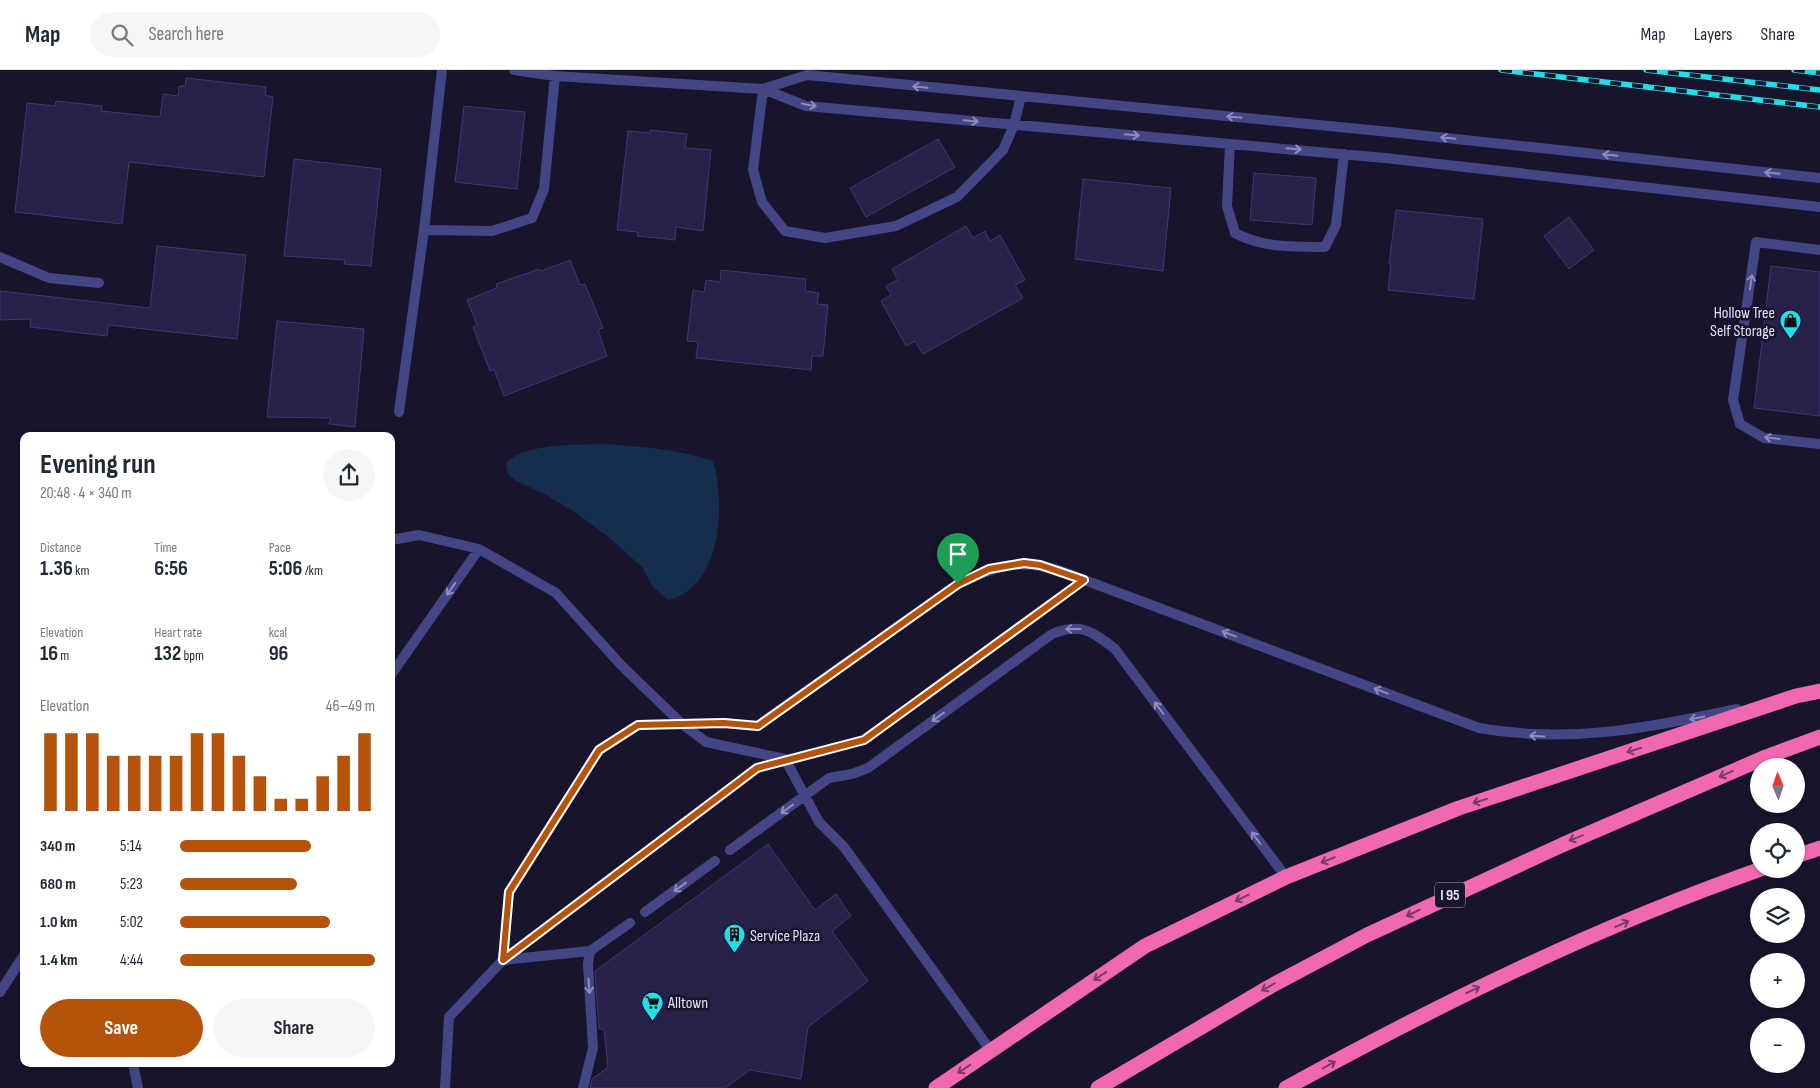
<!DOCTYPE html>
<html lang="en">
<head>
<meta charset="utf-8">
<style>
	body { margin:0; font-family:"Sofia Sans Condensed",sans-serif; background:#f6f6f7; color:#1f2937; height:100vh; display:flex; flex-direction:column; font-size:19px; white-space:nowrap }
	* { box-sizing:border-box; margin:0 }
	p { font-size:16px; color:#747a83 }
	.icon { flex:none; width:28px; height:28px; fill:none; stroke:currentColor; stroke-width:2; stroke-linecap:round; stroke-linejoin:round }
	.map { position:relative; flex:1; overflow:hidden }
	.sheet { position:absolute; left:20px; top:362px; width:375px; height:635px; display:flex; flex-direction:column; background:#fff; border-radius:10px; box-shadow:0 1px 4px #0004 }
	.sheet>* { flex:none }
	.needle { width:32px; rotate:358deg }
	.tools { position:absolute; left:1750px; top:688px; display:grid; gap:10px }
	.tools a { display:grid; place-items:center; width:55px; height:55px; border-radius:50%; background:#fff; box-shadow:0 1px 4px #0004; font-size:25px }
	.pin { position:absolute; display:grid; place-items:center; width:42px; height:42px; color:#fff; margin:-51px -21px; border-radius:50% 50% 50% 0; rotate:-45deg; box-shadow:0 0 5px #0007 }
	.pin .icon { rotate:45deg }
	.round { display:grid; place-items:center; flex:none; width:52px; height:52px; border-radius:26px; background:#f6f6f7 }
	.headline { display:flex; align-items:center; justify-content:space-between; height:85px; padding:0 20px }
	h1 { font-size:28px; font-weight:700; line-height:38px }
	.figures { display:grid; grid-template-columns:repeat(3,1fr); gap:8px; height:85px; padding:5px 20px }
	.figures div { display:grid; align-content:center }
	.figures b { font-size:21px; font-weight:700 }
	.figures small { font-size:14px; font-weight:400 }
	.figures p { font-size:14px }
	.chart { height:140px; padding:10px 20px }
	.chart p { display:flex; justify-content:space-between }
	.chart svg { width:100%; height:90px; margin-top:5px; stroke:#b45309; stroke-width:6 }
	.action { display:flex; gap:10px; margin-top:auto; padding:10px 20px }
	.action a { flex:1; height:58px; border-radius:30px; background:#b45309; color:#fff; font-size:20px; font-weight:700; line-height:58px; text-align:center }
	.action a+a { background:#f6f6f7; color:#1f2937 }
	ul { padding:0 20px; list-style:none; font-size:16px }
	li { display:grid; grid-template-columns:80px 60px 1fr; align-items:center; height:38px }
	li i { height:12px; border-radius:6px; background:#b45309 }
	header { display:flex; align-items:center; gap:30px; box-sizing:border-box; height:70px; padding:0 25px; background:#fff; border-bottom:1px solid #e0e1e3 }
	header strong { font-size:24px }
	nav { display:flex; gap:28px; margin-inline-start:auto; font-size:18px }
	.search { width:350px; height:45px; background:#f6f6f7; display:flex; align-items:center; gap:12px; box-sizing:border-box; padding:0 18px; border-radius:28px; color:#747a83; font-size:19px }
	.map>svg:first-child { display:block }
	.water { fill:#152e4e }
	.building { fill:#28224a; stroke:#403773 }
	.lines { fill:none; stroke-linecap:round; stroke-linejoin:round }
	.lane { stroke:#444585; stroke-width:10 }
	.highway { stroke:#f069b0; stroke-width:15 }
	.rail-casing { stroke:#21dfe8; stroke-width:5.5 }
	.rail { stroke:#17142b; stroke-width:4; stroke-dasharray:11; stroke-linecap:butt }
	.oneway { stroke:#8c8bbb }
	.oneway2 { stroke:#793a67 }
	.route-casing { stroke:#fff; stroke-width:10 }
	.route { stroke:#b45309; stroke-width:6 }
	.labels { text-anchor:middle; stroke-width:5; stroke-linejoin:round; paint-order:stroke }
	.shield { fill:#17142b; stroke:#a6a4bd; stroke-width:1 }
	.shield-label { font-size:15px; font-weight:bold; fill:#e3e1fc }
	.poi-label { font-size:16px; fill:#e3e1fc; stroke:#17142b; text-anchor:start }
</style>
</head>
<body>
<header>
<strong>Map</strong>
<div class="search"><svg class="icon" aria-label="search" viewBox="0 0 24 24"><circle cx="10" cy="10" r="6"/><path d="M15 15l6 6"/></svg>Search here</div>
<nav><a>Map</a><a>Layers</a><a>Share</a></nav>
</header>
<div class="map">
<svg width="1820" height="1018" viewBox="0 0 1820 1018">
	<rect width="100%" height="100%" fill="#17142b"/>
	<path class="water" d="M607 374C642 377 679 379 713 391 726 433 722 518 668 530L652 516 642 497 607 466 576 443 545 424 516 411 508 404 506 393C527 372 578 375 607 374Z"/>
	<path class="building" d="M186 8 266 17 265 25 273 27 264 107 129 92 122 154 15 142 27 33 55 36 56 31 102 36 101 41 160 47 163 24 178 26 179 16H185Z
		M464 36 525 42 517 119 455 112Z
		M650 60 687 64 685 78 711 80 703 161 676 157 675 170 637 166 638 162 617 160 628 61 650 63Z
		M938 69 955 97 866 147 850 118Z
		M294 89 381 99 371 196 344 194 345 190 284 186Z
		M1254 103 1316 108 1312 155 1250 150Z
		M1083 109 1171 118 1163 201 1075 189Z
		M1396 140 1483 149 1474 229 1388 220 1391 194H1389Z
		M1569 147 1594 180 1569 199 1544 166Z
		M966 156 973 168 985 161 990 171 1000 165 1025 210 1015 215 1023 228 923 284 915 271 906 276 881 231 891 225 886 216 898 210 892 199Z
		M157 176 246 185 237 269 108 255 107 266 30 257 31 249 0 250V221L150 238Z
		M570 190 580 215 585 214 603 258 598 260 607 286 504 326 494 299 490 301 473 257 477 255 467 230 497 218 496 214 539 199 541 201Z
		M1771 196 1820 202V346L1754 338Z
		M721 200 806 209 805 221 819 223 817 234 828 235 823 286H812L811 300 696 288 698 272 687 271 693 220 704 222 706 210 720 212Z
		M277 251 364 259 355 357 329 354 331 348 267 347Z
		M768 774 815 840 836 824 851 846 832 861 868 911 808 957 801 1009 750 1000 725 1018H590L592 1009 608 997 604 959H599L595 901Z"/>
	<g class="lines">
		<path class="lane" d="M514 0 555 6 763 19 806 36 1385 88 1820 137
			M763 19 807 5 1390 62 1820 108
			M763 19 753 100 762 132 785 161 825 168 896 156 957 127 1003 80 1014 55 1021 26
			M1230 74 1227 136 1235 163C1263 178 1294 177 1325 177L1336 155 1344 84
			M424 160 492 161 532 148 544 119 555 6
			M1820 180 1756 172 1733 330 1740 354 1764 368 1820 374
			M0 187 49 208 99 213
			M399 342 424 160 442 0
			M391 470 419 465 479 479 556 523 621 595 681 653 706 672 785 689 819 752 844 777 991 981
			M391 605 479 479
			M730 780 829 708 852 704 868 698 1052 564C1081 552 1093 562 1115 579L1286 807
			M645 842 715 791
			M503 890 757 698 864 670 1084 510
			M504 890 590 881
			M0 922 24 885
			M133 994 138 1018
			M445 1018 449 947 503 890 509 822 599 680 638 655 724 653 757 656 958 514C995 496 1017 488 1058 500L1479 658C1569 674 1649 658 1737 639
			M583 1018 593 978 588 894 590 881 630 853"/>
		<path class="highway" d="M1796 786 1820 778
			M936 1018 1145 876 1286 807 1459 738 1796 626 1820 621
			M1098 1018 1271 916 1367 865 1562 775 1766 687 1820 667
			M1286 1018C1439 934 1596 857 1761 799"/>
		<defs>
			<path id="rail" d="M1501 0 1820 37
				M1646 0 1820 20
				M1794 0 1820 3"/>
		</defs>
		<use href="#rail" class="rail-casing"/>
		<use href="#rail" class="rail"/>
	</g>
	<defs><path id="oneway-shaft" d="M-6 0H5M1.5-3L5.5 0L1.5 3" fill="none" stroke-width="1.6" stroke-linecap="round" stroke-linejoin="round" transform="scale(1.25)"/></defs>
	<g class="oneway">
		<use href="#oneway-shaft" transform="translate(920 17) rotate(-174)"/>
		<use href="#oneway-shaft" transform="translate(809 35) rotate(11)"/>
		<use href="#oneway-shaft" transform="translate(1234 47) rotate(-174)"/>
		<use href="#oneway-shaft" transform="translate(971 51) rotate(5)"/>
		<use href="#oneway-shaft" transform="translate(1132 65) rotate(5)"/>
		<use href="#oneway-shaft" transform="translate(1448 68) rotate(-174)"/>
		<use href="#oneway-shaft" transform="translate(1294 79) rotate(5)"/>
		<use href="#oneway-shaft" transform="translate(1610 85) rotate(-174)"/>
		<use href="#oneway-shaft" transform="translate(1772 103) rotate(-174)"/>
		<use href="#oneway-shaft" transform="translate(1751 212) rotate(-82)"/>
		<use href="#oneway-shaft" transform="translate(1772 368) rotate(-172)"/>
		<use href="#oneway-shaft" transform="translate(451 519) rotate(125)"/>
		<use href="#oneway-shaft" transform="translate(1073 559) rotate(-180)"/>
		<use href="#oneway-shaft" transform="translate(1229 564) rotate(-159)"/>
		<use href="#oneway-shaft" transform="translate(1381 621) rotate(-159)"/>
		<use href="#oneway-shaft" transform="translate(1159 638) rotate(-127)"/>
		<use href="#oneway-shaft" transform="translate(938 647) rotate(144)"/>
		<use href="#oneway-shaft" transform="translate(1697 648) rotate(168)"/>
		<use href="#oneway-shaft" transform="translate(1537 666) rotate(-177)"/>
		<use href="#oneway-shaft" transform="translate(787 739) rotate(144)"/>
		<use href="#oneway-shaft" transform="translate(1256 768) rotate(-127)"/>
		<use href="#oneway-shaft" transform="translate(680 817) rotate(144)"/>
		<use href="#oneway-shaft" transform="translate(589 916) rotate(86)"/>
	</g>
	<g class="oneway2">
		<use href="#oneway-shaft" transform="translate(1634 680) rotate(162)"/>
		<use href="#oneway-shaft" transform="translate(1726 704) rotate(156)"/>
		<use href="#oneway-shaft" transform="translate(1480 731) rotate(162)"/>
		<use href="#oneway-shaft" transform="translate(1576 768) rotate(158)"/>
		<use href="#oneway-shaft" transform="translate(1328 790) rotate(158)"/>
		<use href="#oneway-shaft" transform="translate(1242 828) rotate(154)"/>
		<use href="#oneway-shaft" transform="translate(1413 843) rotate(154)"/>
		<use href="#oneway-shaft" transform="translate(1622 854) rotate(-23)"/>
		<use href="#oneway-shaft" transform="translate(1100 906) rotate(146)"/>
		<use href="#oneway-shaft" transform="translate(1268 917) rotate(151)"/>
		<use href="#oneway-shaft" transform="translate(1473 920) rotate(-25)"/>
		<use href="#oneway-shaft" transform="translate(1329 995) rotate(-29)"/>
		<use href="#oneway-shaft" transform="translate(964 999) rotate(146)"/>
	</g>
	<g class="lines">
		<defs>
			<path id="route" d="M1024 493 1040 495 1084 510 864 670 757 698 503 890 509 822 599 680 638 655 724 653 758 656 958 514 989 499Z"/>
		</defs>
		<use href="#route" class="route-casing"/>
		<use href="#route" class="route"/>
	</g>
	<defs>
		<symbol id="shop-pin" viewBox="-11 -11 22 30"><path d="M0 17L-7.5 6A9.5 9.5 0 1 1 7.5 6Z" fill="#21dfe8" stroke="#17142b"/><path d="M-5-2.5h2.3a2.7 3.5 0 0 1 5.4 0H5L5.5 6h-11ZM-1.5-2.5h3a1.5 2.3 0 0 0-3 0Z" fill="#111"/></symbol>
		<symbol id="building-pin" viewBox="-11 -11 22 30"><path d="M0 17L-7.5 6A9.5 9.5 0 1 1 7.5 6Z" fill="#21dfe8" stroke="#17142b"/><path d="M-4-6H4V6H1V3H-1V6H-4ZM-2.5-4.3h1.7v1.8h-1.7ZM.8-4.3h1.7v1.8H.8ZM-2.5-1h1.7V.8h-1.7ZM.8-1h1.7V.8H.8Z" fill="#111"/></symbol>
		<symbol id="supermarket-pin" viewBox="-11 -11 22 30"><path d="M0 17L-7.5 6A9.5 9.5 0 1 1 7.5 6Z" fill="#21dfe8" stroke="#17142b"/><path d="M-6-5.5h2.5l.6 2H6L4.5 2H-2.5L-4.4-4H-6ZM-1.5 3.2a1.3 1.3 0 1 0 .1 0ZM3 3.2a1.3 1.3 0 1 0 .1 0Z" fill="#111"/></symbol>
	</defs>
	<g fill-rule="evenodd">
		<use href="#shop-pin" x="1778" y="238" width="25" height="34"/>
		<use href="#building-pin" x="722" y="852" width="25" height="34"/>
		<use href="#supermarket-pin" x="640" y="920" width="25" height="34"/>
	</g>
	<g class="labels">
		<rect class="shield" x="1435" y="812.5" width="30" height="25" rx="4"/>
		<g class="shield-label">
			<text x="1450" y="830">I 95</text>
		</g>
		<g class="poi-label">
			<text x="1775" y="248" text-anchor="end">Hollow Tree<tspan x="1775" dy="18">Self Storage</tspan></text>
			<text x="750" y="871">Service Plaza</text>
			<text x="668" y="938">Alltown</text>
		</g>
	</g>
</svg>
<div class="tools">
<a><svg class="needle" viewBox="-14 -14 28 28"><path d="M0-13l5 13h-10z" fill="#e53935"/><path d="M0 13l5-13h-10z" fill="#747a83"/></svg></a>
<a><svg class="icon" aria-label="locate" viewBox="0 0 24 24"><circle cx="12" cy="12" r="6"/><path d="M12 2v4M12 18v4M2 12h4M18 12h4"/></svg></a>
<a><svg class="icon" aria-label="layers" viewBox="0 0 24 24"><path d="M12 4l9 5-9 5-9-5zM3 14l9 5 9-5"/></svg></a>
<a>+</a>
<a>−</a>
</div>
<div class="pin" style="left:958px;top:514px;background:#1e9e55"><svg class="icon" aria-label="arrive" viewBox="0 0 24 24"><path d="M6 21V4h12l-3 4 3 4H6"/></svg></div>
<section class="sheet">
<div class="headline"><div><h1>Evening run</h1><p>20:48 · 4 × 340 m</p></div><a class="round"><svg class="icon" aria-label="share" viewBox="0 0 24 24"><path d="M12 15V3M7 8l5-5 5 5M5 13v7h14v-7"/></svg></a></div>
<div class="figures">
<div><p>Distance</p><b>1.36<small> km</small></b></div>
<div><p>Time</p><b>6:56</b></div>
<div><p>Pace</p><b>5:06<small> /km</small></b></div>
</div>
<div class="figures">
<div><p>Elevation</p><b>16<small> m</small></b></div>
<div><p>Heart rate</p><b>132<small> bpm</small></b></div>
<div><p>kcal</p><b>96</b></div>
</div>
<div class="chart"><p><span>Elevation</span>46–49 m</p>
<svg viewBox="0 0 160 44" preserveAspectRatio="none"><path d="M5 44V6M15 44V6M25 44V6M35 44V17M45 44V17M55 44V17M65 44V17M75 44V6M85 44V6M95 44V17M105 44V27M115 44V38M125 44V38M135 44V27M145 44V17M155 44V6"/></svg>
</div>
<ul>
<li><b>340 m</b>5:14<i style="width:67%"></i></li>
<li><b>680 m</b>5:23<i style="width:60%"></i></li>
<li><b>1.0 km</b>5:02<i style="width:77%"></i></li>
<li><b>1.4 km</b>4:44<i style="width:100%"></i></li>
</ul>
<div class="action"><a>Save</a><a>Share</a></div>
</section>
</div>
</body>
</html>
